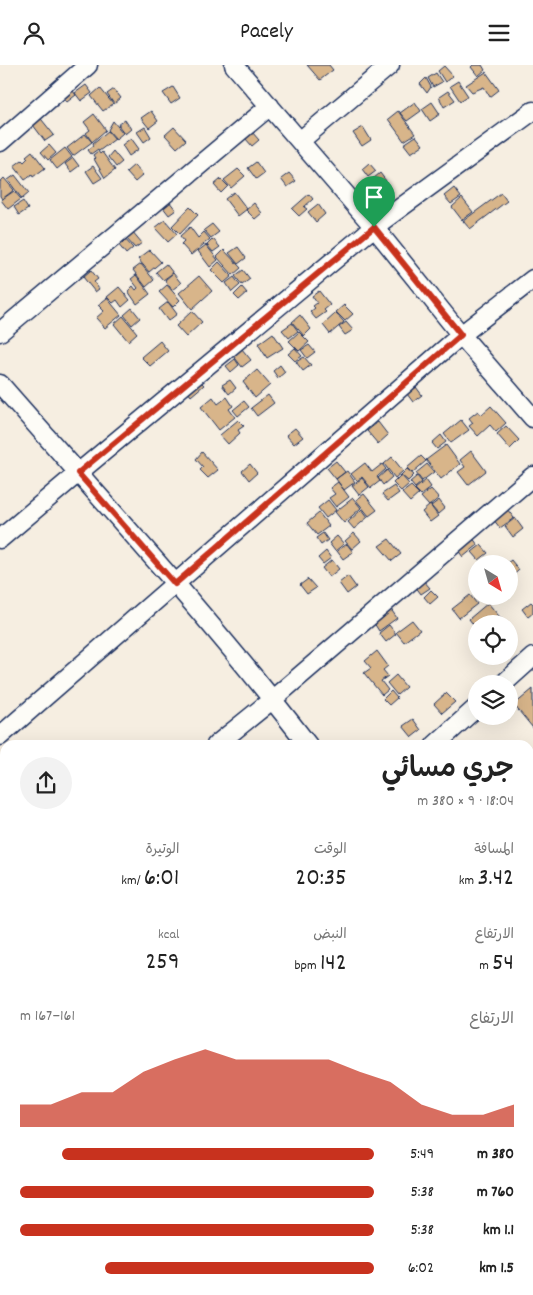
<!DOCTYPE html>
<html lang="ar">
<head>
<meta charset="utf-8">
<style>
	body { margin:0; font-family:Dekko,"Playpen Sans Arabic",sans-serif; background:#f2f2f2; color:#222; direction:rtl; height:100vh; display:flex; flex-direction:column; font-size:19px; white-space:nowrap }
	* { box-sizing:border-box; margin:0 }
	p { font-size:16px; color:#767676 }
	.icon { flex:none; width:28px; height:28px; fill:none; stroke:currentColor; stroke-width:2; stroke-linecap:round; stroke-linejoin:round }
	.map { position:relative; flex:1; overflow:hidden; direction:ltr }
	.panel { position:absolute; left:0px; top:675px; width:534px; height:555px; display:flex; flex-direction:column; background:#fff; border-radius:15px 15px 0 0; box-shadow:0 5px 20px #0002; direction:rtl }
	.panel>* { flex:none }
	.needle { width:32px; rotate:143deg }
	.tools { position:absolute; left:468px; top:490px; display:grid; gap:10px }
	.tools a { display:grid; place-items:center; width:50px; height:50px; border-radius:50%; background:#fff; box-shadow:0 5px 20px #0002; font-size:25px }
	.pin { position:absolute; display:grid; place-items:center; width:42px; height:42px; color:#fff; margin:-51px -21px; border-radius:50% 50% 50% 0; rotate:-45deg; box-shadow:0 0 5px #0007 }
	.pin .icon { rotate:45deg }
	.round { display:grid; place-items:center; flex:none; width:52px; height:52px; border-radius:26px; background:#f2f2f2 }
	.head { display:flex; align-items:center; justify-content:space-between; height:85px; padding:0 20px }
	h1 { font-size:28px; font-weight:600; line-height:38px }
	.figures { display:grid; grid-template-columns:repeat(3,1fr); gap:8px; height:85px; padding:5px 20px }
	.figures div { display:grid; align-content:center }
	.figures b { font-size:25px; font-weight:600 }
	.figures small { font-size:14px; font-weight:400 }
	.figures p { font-size:14px }
	.chart { height:140px; padding:10px 20px }
	.chart p { display:flex; justify-content:space-between }
	.chart svg { width:100%; height:90px; margin-top:5px; fill:#c8321e; opacity:.7 }
	ul { padding:0 20px; list-style:none; font-size:16px }
	li { display:grid; grid-template-columns:80px 60px 1fr; align-items:center; height:38px }
	li i { height:12px; border-radius:6px; background:#c8321e }
	header { display:flex; justify-content:space-between; align-items:center; height:65px; padding:0 20px; background:#fff; font-size:22px; font-weight:600 }
	.map>svg:first-child { display:block }
	.building { fill:#d8b58a; stroke:#1b2f5e }
	.lines { fill:none; stroke-linecap:round; stroke-linejoin:round }
	.minor-casing { stroke:#1b2f5e; stroke-width:21 }
	.tertiary-casing { stroke:#1b2f5e; stroke-width:26 }
	.minor { stroke:#fdfcf7; stroke-width:18 }
	.tertiary { stroke:#fdfcf7; stroke-width:22 }
	.route-casing { stroke:#fff; stroke-width:10 }
	.route { stroke:#c8321e; stroke-width:6 }
</style>
</head>
<body>
<header><svg class="icon" aria-label="menu" viewBox="0 0 24 24"><path d="M4 6h16M4 12h16M4 18h16"/></svg>Pacely<svg class="icon" aria-label="person" viewBox="0 0 24 24"><circle cx="12" cy="8" r="4"/><path d="M4 21q1-7 8-7t8 7"/></svg></header>
<div class="map">
<svg width="533" height="1230" viewBox="0 0 533 1230">
	<rect width="100%" height="100%" fill="#f6eee1"/>
	<filter id="ink" filterUnits="userSpaceOnUse"><feTurbulence type="fractalNoise" baseFrequency=".02" numOctaves="2"/><feDisplacementMap in="SourceGraphic" scale="10" xChannelSelector="R" yChannelSelector="G"/><feConvolveMatrix kernelMatrix="1 2 1 2 8 2 1 2 1" color-interpolation-filters="sRGB"/></filter>
	<g filter="url(#ink)">
		<path class="building" d="M307 0H329L333 5 320 15Z
			M473 0H482L485 5 478 11 471 2Z
			M444 1 453 11 445 17 438 6Z
			M486 7 499 25 490 32 484 22 472 27 466 20Z
			M436 8 442 17 433 22 428 13Z
			M426 13 431 22 427 28 420 19Z
			M458 16 468 31 460 36 450 21Z
			M86 20 92 28 81 36 75 28Z
			M70 22 76 30 67 37 61 29Z
			M173 22 180 33 171 39 163 28Z
			M100 23 113 39 103 46 91 31Z
			M114 24 121 33 114 39 107 29Z
			M448 26 455 35 444 42 439 32Z
			M415 37 421 46 407 56 400 48Z
			M432 37 440 49 430 56 422 44Z
			M151 46 158 56 149 63 141 53Z
			M398 46 415 69 404 76 388 54Z
			M94 49 106 65 92 77 86 68 90 65 84 57Z
			M38 50 54 70 45 76 30 56Z
			M125 55 131 64 125 69 118 60Z
			M113 56 123 68 116 74 108 65Z
			M145 62 151 72 144 77 137 67Z
			M174 62 186 75 177 83 165 70Z
			M363 62 371 75 362 81 353 68Z
			M108 66 115 74 99 86 98 84 91 89 88 85 94 80 93 78Z
			M252 67 259 75 252 81 245 73Z
			M85 69 92 77 73 91 67 83Z
			M416 71 423 80 411 88 404 79Z
			M131 73 139 84 129 91 122 80Z
			M49 80 56 88 48 95 41 87Z
			M65 83 72 92 57 104 50 95Z
			M32 86 45 103 33 112 32 110 25 115 14 101 22 95 24 97 28 93 26 91Z
			M98 86 100 89 102 87 115 105 105 113 94 94 95 93 93 90Z
			M113 86 122 97 116 102 108 92Z
			M73 93 79 101 71 107 65 99Z
			M256 97 264 108 256 114 248 103Z
			M369 98 376 106 368 112 362 104Z
			M134 100 143 110 135 117 126 107Z
			M93 101 102 113 94 118 86 106Z
			M238 104 245 111 231 123 224 115Z
			M289 108 296 116 287 122 281 114Z
			M380 108 386 116 379 122 373 114Z
			M15 110 29 128 22 134 8 115Z
			M4 113 14 125 2 134 0 131V117Z
			M221 114 228 121 221 128 214 120Z
			M454 123 461 132 451 139 444 131Z
			M14 126 21 134 8 144 1 135Z
			M234 127 247 144 238 151 225 134Z
			M501 128 507 136 470 164 463 156Z
			M309 129 313 134 304 142 307 144 299 151 292 144Z
			M462 133 473 147 462 155 452 142Z
			M23 136 28 144 19 150 14 142Z
			M169 136 176 145 169 150 162 141Z
			M254 138 262 148 255 154 246 145Z
			M318 139 325 149 316 157 308 147Z
			M190 142 198 150 180 169 172 161Z
			M165 155 177 169 168 177 155 163Z
			M212 159 219 167 211 173 204 165Z
			M190 162 198 173 204 167 210 174 191 190 181 179 184 176 180 171Z
			M132 166 142 178 135 183 125 172Z
			M124 173 133 183 126 189 118 179Z
			M213 174 220 182 213 187 207 180Z
			M206 180 218 195 210 202 198 186Z
			M238 182 246 193 238 199 229 188Z
			M150 185 161 197 149 207 138 194Z
			M224 185 241 203 233 210 217 192Z
			M219 197 232 211 224 218 211 205Z
			M141 199 154 215 146 222 133 205Z
			M166 199 173 208 163 215 156 207Z
			M91 205 98 214 94 217 99 224 95 227 83 212Z
			M243 205 250 214 242 220 235 211Z
			M173 208 181 218 172 225 165 215Z
			M136 210 150 229 137 239 128 226 133 221 136 225 138 223 131 214Z
			M199 211 212 226 192 244 179 228Z
			M234 212 240 220 232 227 226 218Z
			M167 220 180 235 173 242 159 227Z
			M119 222 130 235 122 242 117 235 113 238 107 232Z
			M242 222 247 228 239 235 234 230Z
			M319 226 330 240 324 245 326 247 316 254 310 247 315 243 313 241 317 238 312 231Z
			M107 233 121 250 105 263 96 253 104 246 98 240Z
			M168 237 177 249 168 256 159 244Z
			M344 240 353 249 345 256 336 247Z
			M132 243 140 253 132 260 124 250Z
			M192 246 202 257 186 272 176 261Z
			M336 248 344 257 330 269 323 260Z
			M300 250 311 264 304 271 292 257Z
			M123 251 137 268 128 276 114 259Z
			M346 257 353 265 345 270 339 262Z
			M292 258 298 266 289 273 282 265Z
			M299 267 309 277 299 286 289 276Z
			M273 268 283 283 267 293 258 279Z
			M160 276 168 286 150 301 141 292Z
			M237 278 251 295 242 302 229 285Z
			M309 280 315 287 307 293 301 285Z
			M295 283 302 291 295 296 288 289Z
			M304 292 311 300 303 306 296 297Z
			M235 294 239 300 231 307 226 301Z
			M280 300 285 307 278 313 273 306Z
			M257 305 270 320 255 333 243 317Z
			M196 312 204 320 191 331 184 322Z
			M230 315 236 323 229 329 222 320Z
			M416 322 422 330 413 337 407 329Z
			M268 330 274 338 257 351 251 343Z
			M213 332 218 339 227 332 233 341 229 344 235 352 219 365 201 342Z
			M244 336 249 342 238 351 233 345Z
			M491 341 506 358 496 367 490 360 478 371 469 361 473 358 469 353 478 346 481 350Z
			M238 355 244 361 238 365 240 368 228 379 220 370Z
			M461 355 469 365 451 378 444 369Z
			M378 357 388 370 378 379 367 366Z
			M506 361 519 375 510 384 497 369Z
			M295 363 303 372 294 379 286 370Z
			M441 370 446 377 437 384 432 378Z
			M446 380 460 399 441 414 426 395Z
			M471 386 486 406 468 420 458 407 465 402 460 395Z
			M202 387 218 405 208 413 200 405 203 402 196 394Z
			M421 391 426 396 412 408 407 403Z
			M392 392 403 406 395 413 384 399Z
			M336 396 345 407 336 414 327 403Z
			M365 398 372 407 382 399 386 404 377 412 380 416 371 423 362 412 357 416 351 409Z
			M250 399 257 408 249 415 242 406Z
			M427 399 434 407 422 416 416 408Z
			M407 404 414 410 408 416 401 410Z
			M387 405 392 412 383 420 378 413Z
			M347 406 355 417 344 425 336 414Z
			M401 410 409 419 401 426 393 418Z
			M417 411 422 417 415 423 410 417Z
			M362 413 369 422 359 430 352 421Z
			M426 415 431 422 421 430 415 424Z
			M338 417 349 432 336 442 329 433 335 429 330 423Z
			M394 421 399 428 388 436 382 429Z
			M411 421 419 429 410 437 402 428Z
			M431 424 439 433 429 441 421 432Z
			M364 429 377 445 369 451 356 435Z
			M353 433 361 443 344 458 335 447Z
			M328 435 336 445 326 453 318 443Z
			M439 435 445 443 438 449 431 441Z
			M430 440 438 451 430 457 422 447Z
			M504 440 514 453 500 463 490 450Z
			M362 444 368 452 354 464 348 457Z
			M319 448 329 461 317 470 307 458Z
			M515 453 523 464 513 472 505 461Z
			M323 468 328 475 321 480 316 473Z
			M354 468 361 476 352 484 345 476Z
			M337 471 344 479 335 486 329 478Z
			M472 472 478 480 463 492 457 484Z
			M389 474 401 489 392 496 379 481Z
			M347 479 353 487 343 494 337 486Z
			M481 480 488 488 479 495 472 487Z
			M326 486 331 493 323 499 318 493Z
			M332 495 339 504 329 512 322 503Z
			M511 495 519 505 509 514V499H506Z
			M348 511 356 522 347 529 339 518Z
			M308 514 316 523 307 529 300 520Z
			M423 515 430 523 421 529 415 521Z
			M431 525 438 532 430 539 424 532Z
			M470 530 477 539 459 553 452 544Z
			M531 537 533 539V548L528 552 522 544Z
			M488 538 504 557 502 559H476V563L469 554Z
			M390 543 397 553 379 566 372 555Z
			M412 555 420 565 404 577 396 567Z
			M389 560 396 569 386 577 379 568Z
			M377 586 388 601 383 605 388 611 381 616 388 625 382 630 364 608 371 603 365 596Z
			M396 610 406 622 397 630 387 618Z
			M533 624V663L514 640Z
			M391 626 397 633 389 640 383 634Z
			M446 628 455 637 442 648 434 639Z
			M413 654 421 665 412 672 403 661Z"/>
		<g class="lines">
			<defs>
				<path id="minor" d="M234 0 374 162 461 270 533 353
					M300 76 390 0
					M0 77 88 0
					M0 267 270 41
					M0 319C104 438 212 555 308 680
					M0 474 78 408 374 162 533 46
					M503 619 533 592
					M0 671 461 270 533 214
					M216 680 273 634 533 411
					M435 680 476 643
					M529 794 533 790
					M0 855 5 851
					M0 918 5 924
					M529 945 533 950
					M0 1057 5 1053
					M529 1198 533 1194
					M28 1230 34 1225
					M492 1230 498 1225"/>
				<path id="tertiary" d="M529 1002 533 998
					M271 1230 277 1225"/>
			</defs>
			<use href="#minor" class="minor-casing"/>
			<use href="#tertiary" class="tertiary-casing"/>
			<use href="#minor" class="minor"/>
			<use href="#tertiary" class="tertiary"/>
		</g>
	</g>
	<g class="lines" filter="url(#ink)">
		<defs>
			<path id="route" d="M374 162 461 270 175 519 78 408Z"/>
		</defs>
		<use href="#route" class="route-casing"/>
		<use href="#route" class="route"/>
	</g>
</svg>
<div class="tools">
<a><svg class="needle" viewBox="-14 -14 28 28"><path d="M0-13l5 13h-10z" fill="#e53935"/><path d="M0 13l5-13h-10z" fill="#767676"/></svg></a>
<a><svg class="icon" aria-label="locate" viewBox="0 0 24 24"><circle cx="12" cy="12" r="6"/><path d="M12 2v4M12 18v4M2 12h4M18 12h4"/></svg></a>
<a><svg class="icon" aria-label="layers" viewBox="0 0 24 24"><path d="M12 4l9 5-9 5-9-5zM3 14l9 5 9-5"/></svg></a>
</div>
<div class="pin" style="left:374px;top:162px;background:#1e9e55"><svg class="icon" aria-label="arrive" viewBox="0 0 24 24"><path d="M6 21V4h12l-3 4 3 4H6"/></svg></div>
<section class="panel">
<div class="head"><div><h1>جري مسائي</h1><p>18:04 · 9 × 380 m</p></div><a class="round"><svg class="icon" aria-label="share" viewBox="0 0 24 24"><path d="M12 15V3M7 8l5-5 5 5M5 13v7h14v-7"/></svg></a></div>
<div class="figures">
<div><p>المسافة</p><b>3.42<small> km</small></b></div>
<div><p>الوقت</p><b>20:35</b></div>
<div><p>الوتيرة</p><b>6:01<small> /km</small></b></div>
</div>
<div class="figures">
<div><p>الارتفاع</p><b>54<small> m</small></b></div>
<div><p>النبض</p><b>142<small> bpm</small></b></div>
<div><p>kcal</p><b>259</b></div>
</div>
<div class="chart"><p><span>الارتفاع</span>161–167 m</p>
<svg viewBox="0 0 160 44" preserveAspectRatio="none"><path d="M0 44V33L10 33L20 27L30 27L40 17L50 11L60 6L70 11L80 11L90 11L100 11L110 17L120 22L130 33L140 38L150 38L160 33V44z"/></svg>
</div>
<ul>
<li><b>380 m</b>5:49<i style="width:88%"></i></li>
<li><b>760 m</b>5:38<i style="width:100%"></i></li>
<li><b>1.1 km</b>5:38<i style="width:100%"></i></li>
<li><b>1.5 km</b>6:02<i style="width:76%"></i></li>
</ul>
</section>
</div>
</body>
</html>
